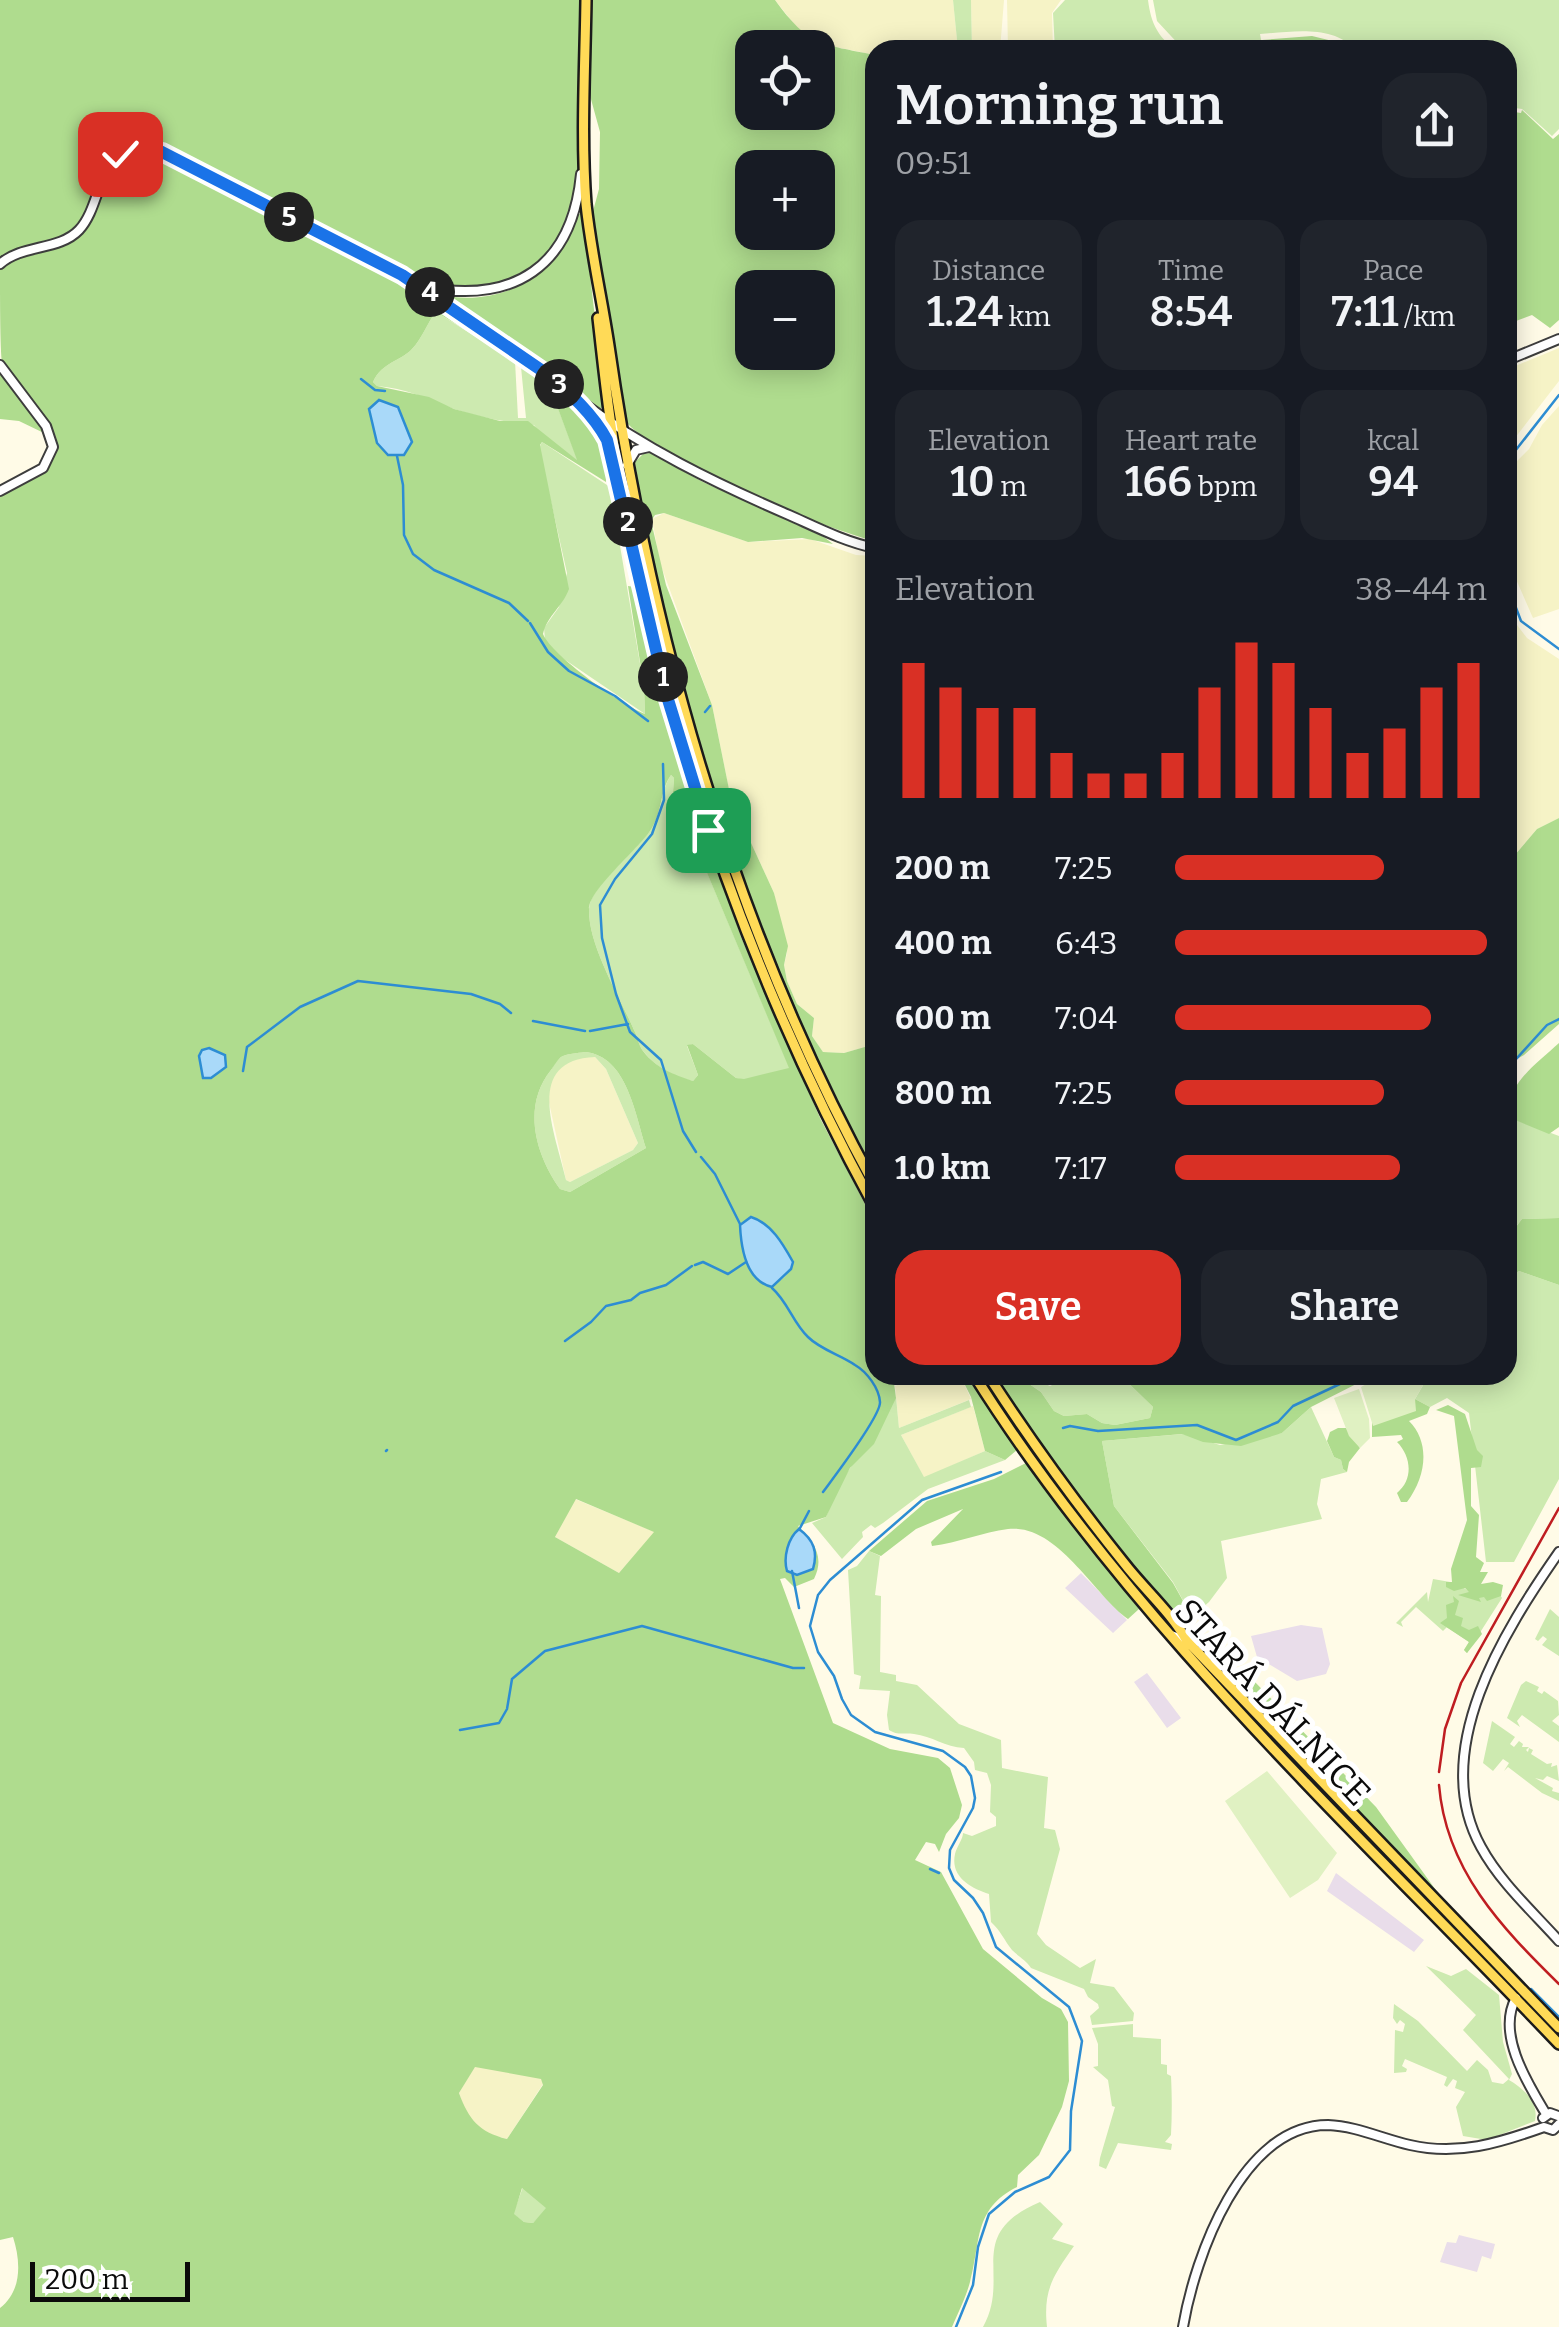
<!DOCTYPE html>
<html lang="en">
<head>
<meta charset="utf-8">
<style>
	body { margin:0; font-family:Bitter,serif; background:#20242c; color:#f1f3f6; height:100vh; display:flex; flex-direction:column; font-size:38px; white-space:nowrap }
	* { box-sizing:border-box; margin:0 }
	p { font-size:32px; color:#9ea1a6 }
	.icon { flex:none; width:55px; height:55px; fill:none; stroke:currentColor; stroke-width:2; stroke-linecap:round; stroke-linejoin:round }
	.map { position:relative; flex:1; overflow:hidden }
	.drawer { position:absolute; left:865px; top:40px; width:652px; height:1345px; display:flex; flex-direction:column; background:#171b24; border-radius:30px; box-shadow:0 5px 25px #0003 }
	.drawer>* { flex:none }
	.controls { position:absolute; left:735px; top:30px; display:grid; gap:20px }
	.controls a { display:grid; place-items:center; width:100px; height:100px; border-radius:20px; background:#171b24; box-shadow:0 5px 25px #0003; font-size:50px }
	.scale { position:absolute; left:30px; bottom:25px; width:160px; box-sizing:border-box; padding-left:10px; border:5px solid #0a0a0a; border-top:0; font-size:28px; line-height:35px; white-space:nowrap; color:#0a0a0a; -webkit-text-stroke:8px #fff; paint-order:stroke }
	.pin { position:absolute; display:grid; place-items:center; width:85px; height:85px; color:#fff; margin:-42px; border-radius:20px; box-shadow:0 5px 15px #0006 }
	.km { position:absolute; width:50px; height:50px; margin:-25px; border-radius:50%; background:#222; color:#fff; font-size:28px; line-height:50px; text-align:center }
	.round { display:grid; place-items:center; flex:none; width:105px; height:105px; border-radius:30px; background:#20242c }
	.head { display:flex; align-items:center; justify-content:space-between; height:170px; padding:0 30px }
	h1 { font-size:55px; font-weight:600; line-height:75px }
	.figures { display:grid; grid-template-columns:repeat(3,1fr); gap:15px; height:170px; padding:10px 30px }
	.figures div { display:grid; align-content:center; border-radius:25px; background:#20242c; text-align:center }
	.figures b { font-size:42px; font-weight:600 }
	.figures small { font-size:28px; font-weight:400 }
	.figures p { font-size:28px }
	.chart { height:280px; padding:20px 30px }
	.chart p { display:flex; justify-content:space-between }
	.chart svg { width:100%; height:180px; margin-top:10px; stroke:#d93025; stroke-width:6 }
	.action { display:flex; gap:20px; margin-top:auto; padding:20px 30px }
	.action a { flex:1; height:115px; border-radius:30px; background:#d93025; color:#fff; font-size:40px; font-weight:600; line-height:115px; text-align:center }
	.action a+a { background:#20242c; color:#f1f3f6 }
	ul { padding:0 30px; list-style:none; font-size:32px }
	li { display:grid; grid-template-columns:160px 120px 1fr; align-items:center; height:75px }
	li i { height:25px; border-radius:12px; background:#d93025 }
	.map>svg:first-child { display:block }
	.industrial { fill:#e9ddea }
	.farmland { fill:#f6f3c6 }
	.green { fill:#cdeab0; fill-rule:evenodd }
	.forest { fill:#afdc8e; fill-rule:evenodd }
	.pitch { fill:#e0f1c2 }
	.water { fill:#a9d9f9; stroke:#2d8dd3; stroke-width:2.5 }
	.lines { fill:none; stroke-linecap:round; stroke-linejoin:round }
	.stream { stroke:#2d8dd3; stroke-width:2.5 }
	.minor-casing { stroke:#3d3d3d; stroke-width:12 }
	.major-casing { stroke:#1b1b1b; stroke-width:14 }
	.minor { stroke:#fff; stroke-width:8 }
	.major { stroke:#ffda57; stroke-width:9 }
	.tram { stroke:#bf1d21; stroke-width:2.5 }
	.route-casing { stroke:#fff; stroke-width:20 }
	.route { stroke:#1a73e8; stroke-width:12 }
	.labels { text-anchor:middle; stroke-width:10; stroke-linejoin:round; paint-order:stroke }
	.street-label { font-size:35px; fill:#0a0a0a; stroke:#fff }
</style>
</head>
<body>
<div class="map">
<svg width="1559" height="2327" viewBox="0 0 1559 2327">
	<rect width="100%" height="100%" fill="#fffbe7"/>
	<path class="industrial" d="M1081 1573 1127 1620 1113 1633 1065 1588Z
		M1301 1625 1322 1628 1330 1664 1326 1674 1297 1681 1257 1657 1251 1636Z
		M1147 1673 1181 1718 1167 1728 1134 1682Z
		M1336 1873 1424 1940 1414 1952 1327 1891Z
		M1459 2235 1495 2244 1491 2259 1482 2256 1477 2272 1440 2262 1447 2242 1456 2243Z"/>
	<path class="farmland" d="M775 0H953L958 50H875V55L821 44 798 29Z
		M971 0H1004L1000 50H972Z
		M1007 0H1061L1052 13 1053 50H1008Z
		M1559 348V381L1508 447V369Z
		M1559 406V609L1533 618 1508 561V479L1513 465 1529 449 1542 425Z
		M664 513 748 542 810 539 856 555 875 556V1044L844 1053 823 1052 812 1036 814 1018 797 1004 787 981 784 965 787 953 774 893 731 799 712 705 660 563 652 519Z
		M1508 607 1514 621 1527 638 1559 659V818L1537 829 1508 863Z
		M578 1057H595L606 1069 638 1143 633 1150 570 1182 566 1180 548 1098 550 1081 561 1067Z
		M922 1375H960L971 1399 899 1428 895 1386Z
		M973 1406 985 1451 924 1478 901 1435Z
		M575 1499 655 1532 619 1573 555 1537Z
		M475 2066 541 2078 543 2084 507 2139 484 2133 467 2116 459 2093Z"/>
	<path class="green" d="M953 0H971L972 50H958Z
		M1065 0H1148C1151 23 1157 35 1175 50H1055L1053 13Z
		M1153 0H1559V129L1552 136 1522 109 1508 107V50H1356C1332 24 1292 32 1260 34L1263 50H1184L1157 21Z
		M436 312 515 361 518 418H526L521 367 550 387 578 461 540 433 534 425C507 422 480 418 454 409 428 399 405 388 377 386L373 382C382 362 401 361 412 349 422 339 427 323 436 312Z
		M617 440 669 673 708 811C669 689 638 566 617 440Z
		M542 442 610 487 644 687 645 714 555 653 545 640 544 628 559 607 567 573 539 448Z
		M671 775 674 778 673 792 790 1069 744 1080 736 1078 693 1044 687 1046 698 1075 693 1081C673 1077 656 1067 643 1051 638 1044 638 1037 634 1030 620 997 588 945 589 909 589 888 637 849 650 831 662 815 660 791 671 775Z
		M585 1052C627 1056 635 1114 646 1148L570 1192 560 1189C535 1154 522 1106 551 1070 554 1065 556 1060 561 1057 566 1054 578 1053 585 1052ZM595 1057 606 1069 638 1143 633 1150 570 1182 566 1180C556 1135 522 1060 595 1057Z
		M1508 1117 1559 1136V1218L1522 1219 1508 1236Z
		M1519 1271 1559 1285V1479L1514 1562H1486L1469 1413 1447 1398 1430 1407 1415 1399 1429 1375H1508V1279Z
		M978 1375H981L1056 1482 1175 1630 1173 1632 1073 1510Z
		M1016 1375H1025L1050 1386 1074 1375H1120L1153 1407 1150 1418 1115 1425 1102 1423 1087 1414 1064 1416 1054 1411 1041 1392Z
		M896 1397 899 1428 969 1400 971 1407 901 1435 924 1477 985 1451 1005 1460 928 1489 883 1523 875 1528 871 1525 862 1532 863 1537 842 1559 812 1523 826 1517 838 1487Z
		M1311 1407 1334 1457 1341 1460 1343 1469 1347 1472 1321 1479 1317 1504 1322 1519 1221 1541 1227 1578 1209 1602 1192 1617 1173 1582 1114 1506 1102 1441 1183 1434 1220 1445 1282 1433Z
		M869 1551 880 1556 875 1595 881 1596 880 1672 896 1675V1681L917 1685 959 1724 1001 1740 1002 1768 1048 1777 1044 1828 1055 1830 1060 1849 1037 1934 1046 1945 1080 1968 1096 1959 1090 1983 1114 1987 1134 2013 1133 2021 1092 2025 1090 2016 1099 2008 1098 2004 1088 1997 1084 1989 1031 1968C1026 1960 1019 1957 1012 1950 1004 1940 1001 1931 991 1922L989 1894C971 1888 950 1877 955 1854 957 1846 963 1839 963 1833L972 1836 996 1826V1817L990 1812 991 1785 987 1773 975 1770 974 1762 964 1748C945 1747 932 1736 914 1734 903 1732 899 1736 889 1730L887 1715 890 1691 859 1689 861 1676 854 1674 848 1570 857 1566Z
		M1433 1579 1456 1583 1472 1593H1499L1502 1598 1467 1653 1464 1650 1469 1642 1447 1627 1443 1631 1416 1607 1401 1622 1403 1627 1396 1623 1427 1592 1428 1602Z
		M1550 1609 1559 1617V1656L1542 1645 1547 1639 1543 1636 1538 1641 1535 1639Z
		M1526 1681 1539 1687 1537 1691 1542 1694 1544 1691 1558 1701 1559 1715 1552 1721 1559 1726V1742L1522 1715 1517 1721 1520 1727 1507 1718 1521 1685Z
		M1492 1721 1515 1737 1510 1744 1514 1747 1519 1741 1523 1744 1522 1747H1529L1526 1750 1528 1752 1529 1748 1533 1750 1531 1754 1547 1764 1552 1763 1551 1767 1557 1765 1559 1781 1547 1776 1543 1780 1535 1778 1553 1788 1552 1791 1559 1793V1801L1542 1793 1508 1767 1504 1771 1509 1763 1503 1759 1493 1771 1483 1763Z
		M1426 1966 1451 1976 1466 1969 1499 1995 1503 2042 1512 2074 1509 2080C1524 2089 1539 2102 1535 2121L1487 2140 1463 2136 1456 2107 1465 2092 1455 2088 1457 2081 1453 2079 1447 2087 1444 2085 1447 2077 1405 2059 1402 2066 1407 2069 1406 2072 1394 2073 1395 2030 1403 2032 1405 2024 1400 2020 1397 2024 1393 2018 1394 2004 1418 2021 1467 2071 1477 2060 1488 2070 1492 2082 1503 2084 1509 2079 1463 2030 1476 2015Z
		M1133 2024V2037L1161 2039V2064L1167 2065V2074L1171 2076C1172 2097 1172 2116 1171 2135L1165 2142 1172 2144 1171 2150 1118 2143 1106 2169 1099 2166 1100 2158 1115 2107 1112 2106 1108 2080 1093 2067 1098 2066V2044L1092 2028Z
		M523 2187 547 2208 533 2223 524 2222 513 2214Z
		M1040 2202 1063 2224 1052 2239 1074 2246C1053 2276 1043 2290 1047 2327H983C1012 2275 963 2235 1040 2202Z"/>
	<path class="forest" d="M0 0H582C581 89 606 285 474 288 459 289 444 285 429 283L163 149C92 124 106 203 72 231 53 247 21 243 0 259Z
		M590 0H775C809 47 822 44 875 55V532L871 540C815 525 665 464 627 423L592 215 599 189 600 132 589 92ZM752 48H818V112H752ZM752 168H818V232H752ZM752 288H818V352H752Z
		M1312 36 1353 46 1356 50H1265L1262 40Z
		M1522 110 1553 139 1559 134V320L1550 328 1532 315 1508 324V111L1521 113Z
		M148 156H160L400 278 508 350 511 357 436 312C427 323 422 339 412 349 401 361 382 362 373 382L377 386 429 397 454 409 500 421H528L577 460 550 387C587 407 610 439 606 482L542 442 540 445 569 589C563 606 547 616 543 634 552 656 622 705 645 714L644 687 628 586 635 587 662 699 741 937 821 1120 875 1223V1375H893L896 1398 874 1444 850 1468 826 1517 798 1526C814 1543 825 1556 814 1579L794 1587 785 1578 780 1579 833 1723 890 1749 938 1758 950 1768 962 1805 959 1818 946 1834 939 1852 935 1844 926 1842 915 1860 941 1872 983 1949 1042 1998 1061 2009 1068 2022 1069 2081 1062 2107 1039 2155 1018 2175 1017 2187C973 2209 981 2242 970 2282 966 2297 958 2313 952 2327H0V2308C22 2291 21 2262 13 2237L0 2240V495C107 443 38 429 2 362 0 350 0 287 0 269L18 256 81 233 110 172ZM671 775 674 778 673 792 789 1068 744 1079 736 1078 693 1044 687 1045 698 1075 693 1081C673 1074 657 1069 643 1051 638 1044 638 1037 634 1030 620 997 588 945 589 909 589 890 638 849 650 831 662 815 660 790 671 775ZM585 1052C627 1056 635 1114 646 1148L570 1192 560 1189C535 1154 522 1106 551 1070 554 1066 557 1060 561 1057 566 1054 578 1053 585 1052ZM785 1247C796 1268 789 1278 768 1287L754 1276ZM576 1499 654 1532 619 1573 555 1537ZM475 2067 541 2079 543 2085 507 2139C479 2132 469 2120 459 2093ZM522 2188 546 2208 533 2223 524 2222 514 2214Z
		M578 214H583L605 405 600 409 459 306 453 297C513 303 558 270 578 214Z
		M0 371 43 428 46 434 19 421 0 419Z
		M650 453 703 482 824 537 833 544 802 538 748 542 664 513 655 515 651 521 666 585 712 705 731 799 774 893 788 946 784 965 787 981 797 1004 814 1018 812 1036 823 1052 844 1053 875 1044V1177L789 999 722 825 682 691 646 538 635 462 643 454Z
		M1559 818V1024L1524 1055 1508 1064V863L1537 829Z
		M1559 1043V1127L1549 1134 1508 1117C1507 1083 1535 1065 1559 1043Z
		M1559 1218V1285L1519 1271 1508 1279C1507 1254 1505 1239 1522 1219Z
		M960 1375H966L1017 1450 1005 1460 985 1451 971 1397Z
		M992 1375H1016L1041 1392 1054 1411 1064 1416 1087 1414 1102 1423 1115 1425 1150 1418 1153 1407 1120 1375H1374L1311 1407 1282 1433 1241 1446 1203 1442 1182 1434 1102 1441 1114 1506 1173 1583 1192 1617 1182 1625C1114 1545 1051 1462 992 1375Z
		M1415 1399 1430 1407 1427 1414 1409 1421C1430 1442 1427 1475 1407 1502H1401L1397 1493C1414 1479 1411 1456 1397 1442L1403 1439 1401 1435 1372 1437V1409Z
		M1448 1405 1465 1414 1477 1450 1483 1456 1481 1467 1471 1468V1506L1479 1515 1476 1557 1484 1563 1480 1572H1488L1481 1584 1493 1582 1503 1585 1501 1596 1487 1601 1484 1597 1479 1598 1481 1602 1458 1595 1469 1592 1465 1588 1454 1591 1446 1587V1582H1452L1451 1569 1467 1520 1454 1416 1436 1410Z
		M1338 1428H1346L1360 1448 1349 1462 1347 1472 1343 1469 1341 1460 1334 1457 1327 1441 1330 1432Z
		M1026 1463 1139 1609 1128 1619C1094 1595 1057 1523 1008 1529 983 1532 958 1543 932 1546L931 1542 963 1509 916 1529 881 1556 869 1551 927 1501 994 1479Z
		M1453 1596 1459 1601 1455 1615 1463 1618 1461 1626 1469 1630 1478 1626 1482 1634 1467 1653 1464 1650 1469 1642 1440 1623 1447 1618 1446 1605 1454 1602Z
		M1231 1678 1254 1681 1376 1807 1438 1893Z"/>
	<path class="pitch" d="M1383 1375H1429L1415 1399 1416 1411 1373 1426 1361 1387Z
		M1359 1389 1369 1419 1370 1438 1360 1448 1349 1436 1334 1398Z
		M1267 1771 1337 1853 1318 1880 1290 1898 1225 1801Z"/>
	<path class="water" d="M379 400 398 407 412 442 404 455H388L377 443 369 409Z
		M209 1048 225 1055 226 1067 211 1078H203L199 1056 202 1050Z
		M751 1217C771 1223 783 1244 793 1262L791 1269 772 1287C746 1281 741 1248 740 1225Z
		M799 1529C814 1540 818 1552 813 1569L797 1575 787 1571C783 1557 788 1538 799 1529Z"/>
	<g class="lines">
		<path class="stream" d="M361 379 375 390 385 391
			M397 456 403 485 404 535 413 554 434 570 509 603 528 621
			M1508 460 1559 395
			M1508 587 1521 621 1559 649
			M530 623 548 652 569 671 615 696 648 721
			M705 712 710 706
			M663 764 664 800 652 834 615 879 600 905 602 938 616 994 630 1032 661 1060 683 1131 696 1152
			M533 1021 585 1031
			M590 1031 628 1024
			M1508 1068 1547 1025 1559 1019
			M243 1071 247 1047 300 1007 358 981 471 994 500 1004 511 1013
			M701 1157 715 1174 740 1224
			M695 1265 703 1262 728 1274 746 1262
			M772 1288C788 1302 793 1323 808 1337 821 1350 841 1355 855 1365 867 1372 879 1388 880 1402 881 1416 834 1477 823 1492
			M565 1341 591 1322 606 1306 631 1300 640 1293 666 1285 692 1266
			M1063 1428 1070 1426 1098 1431 1197 1425 1236 1440 1278 1422 1293 1406 1359 1375
			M386 1451 387 1450
			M799 1530 809 1511
			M792 1571 799 1608
			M460 1730 499 1723 507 1709 512 1679 545 1651 642 1626 793 1668H804
			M930 1869 939 1873
			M1531 1989 1559 2017
			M956 2327 973 2285 978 2247 989 2214 1015 2192 1049 2177 1070 2150 1071 2111 1082 2041 1069 2007 996 1947 983 1913 973 1898 954 1880 949 1868 950 1850 973 1808 975 1798 971 1776 965 1767 943 1751 875 1732 851 1715 842 1699 834 1676 818 1652 810 1626 818 1595 830 1580 922 1500 1001 1472"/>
		<defs>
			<path id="minor" d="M0 264C22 244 59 251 79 230 105 202 95 142 151 149L419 285 568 391
				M425 287C514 304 572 267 581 174
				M1508 360 1559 339
				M0 365 46 426 53 447 43 468 0 491
				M579 400C643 448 715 483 789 515 816 527 845 542 875 548
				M627 465 636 450 649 447
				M1559 1552C1504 1631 1428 1751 1481 1847 1500 1882 1532 1911 1559 1941
				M1171 1635 1187 1641 1203 1642
				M1516 1998C1496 2034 1528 2084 1546 2114
				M1543 2118 1550 2113 1558 2116
				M1183 2327C1195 2256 1242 2125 1328 2125 1356 2126 1383 2139 1410 2145 1458 2156 1499 2143 1544 2127L1553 2130 1559 2124"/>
			<path id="major" d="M586 0C585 68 581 137 586 204 591 252 602 299 609 346 651 638 732 926 875 1186
				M598 318C604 370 609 423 619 475 665 732 750 979 875 1208
				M565 389 598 423 610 455
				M974 1375C1132 1626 1356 1830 1559 2044
				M988 1375C1030 1440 1075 1502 1124 1563 1144 1589 1171 1612 1187 1641L1559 2028"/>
		</defs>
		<use href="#minor" class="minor-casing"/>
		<use href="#major" class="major-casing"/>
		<use href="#minor" class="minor"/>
		<use href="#major" class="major"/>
		<path class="tram" d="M1439 1772 1445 1729 1461 1683 1559 1508
			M1439 1785C1446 1870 1501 1927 1559 1984"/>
	</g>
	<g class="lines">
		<defs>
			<path id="route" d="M120 154 142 148 162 152 402 275 547 374C570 393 593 414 607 440L666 693 708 830"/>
		</defs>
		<use href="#route" class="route-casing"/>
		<use href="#route" class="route"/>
	</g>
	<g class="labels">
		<g class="street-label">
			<text transform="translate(1273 1702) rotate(47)" y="12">STARÁ DÁLNICE</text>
		</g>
	</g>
</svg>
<div class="controls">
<a><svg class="icon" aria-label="locate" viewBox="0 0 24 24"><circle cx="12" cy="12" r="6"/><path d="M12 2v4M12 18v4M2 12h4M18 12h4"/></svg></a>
<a>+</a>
<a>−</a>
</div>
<div class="scale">200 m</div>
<div class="pin" style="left:708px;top:830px;background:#1e9e55"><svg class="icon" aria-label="arrive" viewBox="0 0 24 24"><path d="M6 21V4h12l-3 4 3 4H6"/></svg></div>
<div class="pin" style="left:120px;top:154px;background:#d93025"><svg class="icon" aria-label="check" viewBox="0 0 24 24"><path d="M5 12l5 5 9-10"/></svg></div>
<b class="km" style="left:663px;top:677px">1</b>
<b class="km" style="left:628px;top:522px">2</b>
<b class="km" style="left:559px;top:384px">3</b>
<b class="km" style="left:430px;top:292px">4</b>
<b class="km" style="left:289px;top:217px">5</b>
<section class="drawer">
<div class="head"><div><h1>Morning run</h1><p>09:51</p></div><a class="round"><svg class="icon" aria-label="share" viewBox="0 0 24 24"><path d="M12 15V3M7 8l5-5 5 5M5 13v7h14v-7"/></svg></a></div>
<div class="figures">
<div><p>Distance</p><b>1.24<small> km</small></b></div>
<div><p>Time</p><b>8:54</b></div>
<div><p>Pace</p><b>7:11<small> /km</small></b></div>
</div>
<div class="figures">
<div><p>Elevation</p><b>10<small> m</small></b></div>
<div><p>Heart rate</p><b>166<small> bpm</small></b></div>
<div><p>kcal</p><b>94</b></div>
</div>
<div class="chart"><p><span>Elevation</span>38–44 m</p>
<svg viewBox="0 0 160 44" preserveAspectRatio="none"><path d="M5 44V11M15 44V17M25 44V22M35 44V22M45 44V33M55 44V38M65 44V38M75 44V33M85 44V17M95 44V6M105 44V11M115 44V22M125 44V33M135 44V27M145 44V17M155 44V11"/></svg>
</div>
<ul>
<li><b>200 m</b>7:25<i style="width:67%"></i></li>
<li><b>400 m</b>6:43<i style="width:100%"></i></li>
<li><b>600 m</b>7:04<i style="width:82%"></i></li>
<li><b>800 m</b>7:25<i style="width:67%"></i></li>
<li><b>1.0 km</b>7:17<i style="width:72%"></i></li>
</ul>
<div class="action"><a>Save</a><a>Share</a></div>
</section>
</div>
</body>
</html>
